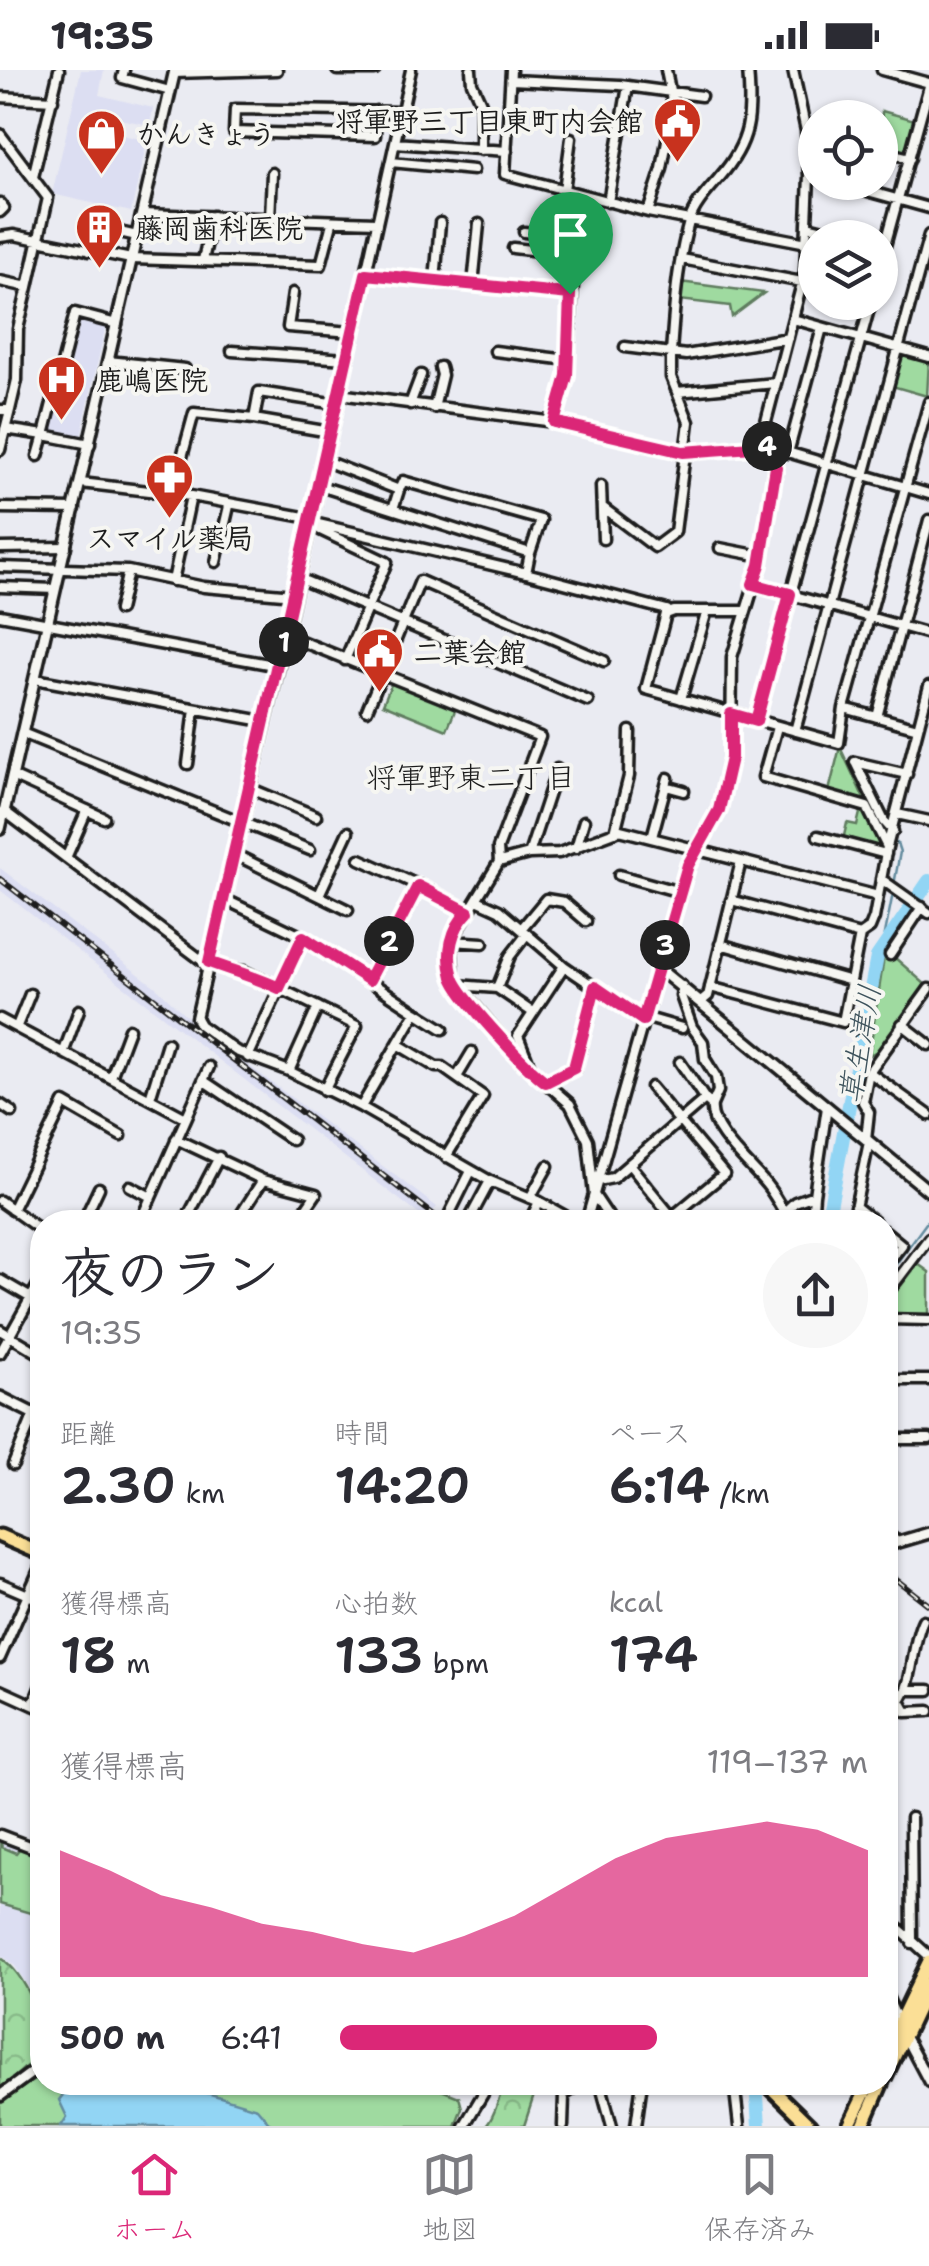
<!DOCTYPE html>
<html lang="ja">
<head>
<meta charset="utf-8">
<style>
	body { margin:0; font-family:"Shantell Sans","Klee One",sans-serif; background:#f7f7f7; color:#2b2b33; height:100vh; display:flex; flex-direction:column; font-size:38px; white-space:nowrap }
	* { box-sizing:border-box; margin:0 }
	p { font-size:32px; color:#7c7c81 }
	.icon { flex:none; width:55px; height:55px; fill:none; stroke:currentColor; stroke-width:2; stroke-linecap:round; stroke-linejoin:round }
	.map { position:relative; flex:1; overflow:hidden }
	.details { position:absolute; left:30px; top:1140px; width:868px; height:885px; display:flex; flex-direction:column; background:#fff; border-radius:40px; box-shadow:0 2px 8px #0004 }
	.details>* { flex:none }
	.controls { position:absolute; left:798px; top:30px; display:grid; gap:20px }
	.controls a { display:grid; place-items:center; width:100px; height:100px; border-radius:50%; background:#fff; box-shadow:0 2px 8px #0004; font-size:50px }
	.pin { position:absolute; display:grid; place-items:center; width:85px; height:85px; color:#fff; margin:-102px -42px; border-radius:50% 50% 50% 0; rotate:-45deg; box-shadow:0 0 10px #0007 }
	.pin .icon { rotate:45deg }
	.km { position:absolute; width:50px; height:50px; margin:-25px; border-radius:50%; background:#222; color:#fff; font-size:28px; line-height:50px; text-align:center }
	.round { display:grid; place-items:center; flex:none; width:105px; height:105px; border-radius:52px; background:#f7f7f7 }
	.head { display:flex; align-items:center; justify-content:space-between; height:170px; padding:0 30px }
	h1 { font-size:55px; font-weight:600; line-height:75px }
	.metrics { display:grid; grid-template-columns:repeat(3,1fr); gap:15px; height:170px; padding:10px 30px }
	.metrics div { display:grid; align-content:center }
	.metrics b { font-size:50px; font-weight:600 }
	.metrics small { font-size:28px; font-weight:400 }
	.metrics p { font-size:28px }
	.chart { height:280px; padding:20px 30px }
	.chart p { display:flex; justify-content:space-between }
	.chart svg { width:100%; height:180px; margin-top:10px; fill:#db2777; opacity:.7 }
	ul { padding:0 30px; list-style:none; font-size:32px }
	li { display:grid; grid-template-columns:160px 120px 1fr; align-items:center; height:75px }
	li i { height:25px; border-radius:12px; background:#db2777 }
	.status { display:flex; justify-content:space-between; align-items:center; height:70px; padding:0 50px; background:#fff; direction:ltr }
	.status svg { height:28px; fill:currentColor }
	.tabs { display:flex; justify-content:space-around; align-items:center; height:140px; border-top:2px solid #e1e1e2; background:#fff; font-size:28px; color:#7c7c81 }
	.tabs a { display:grid; justify-items:center; gap:5px }
	.tabs .active { color:#db2777 }
	.map>svg:first-child { display:block }
	.built { fill:#dcdef2 }
	.grass { fill:url(#grass-tufts); stroke:#5e7b5e; stroke-width:2.5 }
	.forest { fill:url(#forest-crowns); stroke:#5e7b5e; stroke-width:2.5 }
	.green { fill:#9fdaa0; stroke:#5e7b5e; stroke-width:2.5 }
	.water { fill:#92d5f4; stroke:#638b9e; stroke-width:2.5 }
	.lines { fill:none; stroke-linecap:round; stroke-linejoin:round }
	.stream { stroke:#638b9e; stroke-width:2.5 }
	.river { stroke:#92d5f4; stroke-width:14 }
	.minor-casing { stroke:#1c1c1c; stroke-width:15 }
	.tertiary-casing { stroke:#1c1c1c; stroke-width:16 }
	.primary-casing { stroke:#1c1c1c; stroke-width:19 }
	.minor { stroke:#f6f6f2; stroke-width:8 }
	.tertiary { stroke:#f6f6f2; stroke-width:9 }
	.primary { stroke:#fbdf96; stroke-width:11 }
	.rail-casing { stroke:#1c1c1c; stroke-width:6 }
	.rail { stroke:#f6f6f2; stroke-width:2.5; stroke-dasharray:8; stroke-linecap:butt }
	.route-casing { stroke:#fff; stroke-width:20 }
	.route { stroke:#db2777; stroke-width:12 }
	.labels { text-anchor:middle; stroke-width:8; stroke-linejoin:round; paint-order:stroke }
	.poi-label { font-size:28px; font-weight:bold; fill:#1c1c1c; stroke:#f6f6f2; text-anchor:start }
	.neighbourhood-label { font-size:30px; fill:#1c1c1c; stroke:#f6f6f2 }
	.water-label { font-size:30px; font-style:italic; fill:#3f545d; stroke:#f6f6f2 }
</style>
</head>
<body>
<div class="status"><b>19:35</b><svg viewBox="0 0 49 12"><path d="M0 12V9h3v3zM5 12V6h3v6zM10 12V3h3v9zM15 12V0h3v12zM26 1h20v11H26zM47 4h2v5h-2z"/></svg></div>
<div class="map">
<svg width="929" height="2056" viewBox="0 0 929 2056">
	<defs>
		<pattern id="grass-tufts" width="24" height="20" patternUnits="userSpaceOnUse" patternTransform="scale(2.5)"><rect width="24" height="20" fill="#9fdaa0"/><path d="M3 7l-1-3M5 7V3M7 7l1-3M15 17l-1-3M17 17v-4M19 17l1-3" fill="none" stroke="#88ba89"/></pattern>
		<pattern id="forest-crowns" width="20" height="18" patternUnits="userSpaceOnUse" patternTransform="scale(2.5)"><rect width="20" height="18" fill="#9fdaa0"/><path d="M2 6a3 3 0 1 1 6 0M12 15a3 3 0 1 1 6 0" fill="none" stroke="#88ba89"/></pattern>
	</defs>
	<rect width="100%" height="100%" fill="#eaebf2"/>
	<filter id="ink" filterUnits="userSpaceOnUse"><feTurbulence type="fractalNoise" baseFrequency=".01" numOctaves="2"/><feDisplacementMap in="SourceGraphic" scale="20" xChannelSelector="R" yChannelSelector="G"/><feConvolveMatrix kernelMatrix="1 2 1 2 8 2 1 2 1" color-interpolation-filters="sRGB"/></filter>
	<g filter="url(#ink)">
		<path class="built" d="M81 0H104L99 25 153 38 150 55 110 47 108 61 147 71 131 142 52 124Z
			M77 248 106 255 80 370 50 363Z
			M0 798 157 918 199 958 437 1137 426 1150 68 873 0 820Z
			M0 1769 42 1786V1931L34 1926 15 1896 0 1884Z"/>
		<path class="grass" d="M680 212 764 223 732 247 730 236 679 230Z"/>
		<path class="forest" d="M0 1887C26 1905 46 1951 41 1983L0 2020Z
			M508 2012 538 2013 524 2056H486C498 2043 496 2026 508 2012Z"/>
		<path class="green" d="M882 41 915 50 904 84 880 77Z
			M904 284 929 291 927 326 892 316Z
			M392 612 456 638 447 660 383 634Z
			M840 677 866 733 829 721Z
			M861 739 865 741 881 775 876 778 843 770 847 753 857 755Z
			M884 887H894L926 915 878 981 869 985Z
			M918 1194 929 1202V1245L885 1244V1236Z
			M0 1771 2 1777 16 1783 20 1778 42 1787V1851L33 1848 34 1844 0 1834Z
			M42 2005V2012H291L305 2018 332 2012 424 2013 459 2027 462 2038 455 2056H0V2032Z"/>
		<path class="water" d="M91 2013H174L257 2038 272 2056H61L67 2047 59 2030 66 2021Z"/>
		<g class="lines">
			<path class="stream" d="M894 815 900 782 897 773
				M882 879 893 823
				M885 1209 929 1149"/>
			<path class="river" d="M827 1152 877 887 929 811
				M756 2012 759 2056"/>
			<defs>
				<path id="minor" d="M124 0 122 8 170 21
					M337 0H375
					M411 0 279 596 196 948 200 955 236 981 289 1001 361 1037 490 1111 540 1132 576 1152
					M471 0 472 13 481 33V80
					M511 0 505 104 648 142 807 173
					M748 0C752 46 751 72 719 108 708 121 694 135 689 152 677 195 674 239 671 283L686 285 788 268
					M882 0 929 13
					M174 3 277 0
					M511 10 620 15 701 26
					M0 27 53 30
					M376 41 375 66 234 62 235 39 402 42
					M0 64 48 128 28 217 0 211
					M395 73 507 81
					M880 81 910 88
					M391 92 473 100
					M33 107 59 0
					M835 112 929 138
					M564 120 571 68
					M608 132 628 16
					M0 133 4 138 0 142
					M648 142 662 99 673 36 666 0
					M142 144 376 152
					M270 149 272 103
					M808 156 854 168
					M524 162 576 167
					M0 167 14 165 131 189 321 195 332 153
					M513 178 574 185
					M89 181 93 156 137 166
					M682 189 802 212
					M203 190 213 146
					M880 194 929 16
					M366 204 570 224
					M435 211 440 153
					M473 215 479 154
					M293 223 288 257 352 262
					M793 249 929 287
					M232 281 346 289
					M495 281 568 290
					M108 291 185 299
					M677 322 776 313
					M339 324 554 352 683 382 767 376 929 424
					M410 334 421 305
					M434 338 442 305 440 297
					M0 340H10L17 310 18 259 28 217
					M554 352 567 306 579 124
					M5 359 44 365 38 386
					M330 362 254 349 259 322 337 334
					M90 374 44 365 75 243 117 254
					M0 380 10 340
					M788 383 822 258
					M323 390 399 420 393 439
					M81 413 191 426 304 447 320 460 387 492 345 590
					M317 415 530 483 526 503 667 540 646 619 839 673 844 638 929 332
					M601 416 603 469
					M399 420 403 411 541 450 530 483
					M172 424 194 343 254 349
					M602 437 655 477 675 462 689 352 671 307V283L625 277
					M0 438 75 439
					M314 453 526 503
					M0 478 66 477
					M720 478 761 486
					M216 492 229 436
					M0 497 128 501 119 540
					M128 501 204 517 294 525
					M298 508 588 631
					M173 511 191 426
					M753 514 929 564
					M0 517 55 519
					M666 544 674 541H746
					M0 545 279 596
					M286 565 540 667 498 778 499 792
					M35 609 263 651
					M681 629 707 541
					M844 638 918 658
					M367 640 420 511 604 591
					M877 647 929 450
					M756 651 871 232
					M777 657 763 707 867 737 887 777
					M795 661 929 165
					M22 663 310 780
					M855 692 884 751 893 761
					M855 692 907 704
					M188 694 195 639
					M12 706 104 748
					M666 716 684 721
					M249 718 316 746
					M4 741 208 895
					M897 744 929 751
					M615 762 629 706 630 661
					M818 766 886 784
					M652 767 668 708
					M576 778 584 751
					M234 784 348 840
					M529 784 557 699
					M66 788 87 740
					M360 789 418 815
					M619 805 680 822
					M881 809 929 843
					M319 825 348 762
					M224 829 303 867 416 942 361 1037
					M477 830 499 840 564 896 643 950
					M731 830 860 865
					M521 859 546 829 564 832 586 851
					M451 871 483 873
					M720 874 851 911
					M890 885 922 837
					M209 892 231 900 244 901 357 956 324 1020
					M369 910 418 815 469 842
					M457 915 497 918 532 942
					M682 916 681 926 692 957 703 972 705 989 716 1007 718 1021 712 1035
					M710 917 843 952 860 865 870 858 874 848 887 777 929 616
					M497 918 510 886 527 864
					M702 931 708 926 741 791
					M416 942 443 959
					M644 947 682 958
					M0 949 184 1047
					M902 954 929 975
					M17 956 30 924
					M399 975 436 997H442L483 1026 446 1087
					M64 981 79 940
					M248 987 303 867
					M530 996 518 966 564 896
					M289 1001 318 937
					M869 1002 929 1045
					M111 1007 129 959
					M457 1007 472 982
					M204 1011 292 1070
					M546 1012 575 998 595 917
					M651 1017 724 1104 666 1152
					M150 1028 167 973
					M705 1029 712 1035C708 1061 754 1097 769 1118 777 1129 783 1141 790 1152
					M0 1034 12 1042
					M176 1069 263 1110 316 1124 297 1152
					M866 1069 869 1042 863 1032 869 1002 929 919
					M629 1094 672 1147
					M598 1111 613 1108 705 1029 680 992
					M130 1116 151 1127
					M530 1128 548 1096
					M0 1131 42 1161
					M855 1136 875 1152
					M12 1140 64 1033 121 1066
					M450 1143 471 1101
					M83 1152 99 1118
					M140 1152 209 997
					M185 1152 219 1087
					M236 1152 263 1110
					M468 1152 490 1111
					M529 1152 539 1132
					M586 1152 688 795 719 739 731 687 732 587 760 495 776 397 763 363 805 202 809 106 806 61 793 0
					M612 1152 594 1125 588 1070 570 1034 523 993 454 911 451 871 499 792 529 784 559 783 620 760 878 826
					M774 1152 795 1132 814 1125 827 1037
					M812 1152 814 1125
					M852 1152 869 1072
					M885 1161 902 1175 885 1196
					M0 1210 31 1228
					M885 1226 929 1168
					M885 1249 929 1250
					M0 1260 42 1285
					M0 1283 42 1208
					M885 1310H929
					M885 1369H929
					M13 1395 34 1344
					M885 1461 896 1471
					M0 1513 42 1531
					M0 1588 42 1493
					M0 1620 42 1639
					M907 1620H929
					M900 1631 906 1642 929 1641
					M33 1635 42 1613
					M885 1641C918 1628 908 1580 923 1550
					M911 1748 912 1873
					M0 1765 42 1781
					M885 1846 929 1886
					M885 1950 895 1944
					M904 1965 929 2012
					M600 2012 612 2056
					M734 2012 739 2056
					M464 2056 490 2012
					M563 2056 564 2025 583 2012
					M636 2056 642 2012"/>
				<path id="tertiary" d="M0 759 175 0
					M658 898 929 1121
					M0 1327 42 1348
					M885 1476 929 1463
					M885 1923 900 1957
					M0 2026 42 1995"/>
				<path id="primary" d="M0 1466 42 1484
					M885 1982 929 1891
					M885 2007 929 1914
					M765 2012 810 2056
					M849 2056 870 2012
					M863 2056 882 2012"/>
			</defs>
			<use href="#minor" class="minor-casing"/>
			<use href="#tertiary" class="tertiary-casing"/>
			<use href="#primary" class="primary-casing"/>
			<use href="#minor" class="minor"/>
			<use href="#tertiary" class="tertiary"/>
			<use href="#primary" class="primary"/>
			<defs>
				<path id="rail" d="M0 809 443 1152
					M885 1501 929 1535"/>
			</defs>
			<use href="#rail" class="rail-casing"/>
			<use href="#rail" class="rail"/>
		</g>
	</g>
	<g class="lines" filter="url(#ink)">
		<defs>
			<path id="route" d="M366 204 570 224 567 306 554 352 683 382 767 376 776 397 760 495 753 514 790 524 756 651 731 644V688L719 740 688 795 643 950 595 917 574 998 546 1012C527 999 459 926 453 907 446 883 451 859 468 842L418 816 369 910 303 867 279 918C255 907 233 901 209 892Z"/>
		</defs>
		<use href="#route" class="route-casing"/>
		<use href="#route" class="route"/>
	</g>
	<defs>
		<symbol id="civic-pin" viewBox="-11 -11 22 30"><path d="M0 17L-7.5 6A9.5 9.5 0 1 1 7.5 6Z" fill="#c8321e" stroke="#f6f6f2"/><path d="M-.6-6.5H3V-4.5H.6V-3L4-1V1h2V6H-6V1h2V-1L-.6-3ZM-1.2 2.5V6h2.4V2.5Z" fill="#fff"/></symbol>
		<symbol id="shop-pin" viewBox="-11 -11 22 30"><path d="M0 17L-7.5 6A9.5 9.5 0 1 1 7.5 6Z" fill="#c8321e" stroke="#f6f6f2"/><path d="M-5-2.5h2.3a2.7 3.5 0 0 1 5.4 0H5L5.5 6h-11ZM-1.5-2.5h3a1.5 2.3 0 0 0-3 0Z" fill="#fff"/></symbol>
		<symbol id="building-pin" viewBox="-11 -11 22 30"><path d="M0 17L-7.5 6A9.5 9.5 0 1 1 7.5 6Z" fill="#c8321e" stroke="#f6f6f2"/><path d="M-4-6H4V6H1V3H-1V6H-4ZM-2.5-4.3h1.7v1.8h-1.7ZM.8-4.3h1.7v1.8H.8ZM-2.5-1h1.7V.8h-1.7ZM.8-1h1.7V.8H.8Z" fill="#fff"/></symbol>
		<symbol id="hospital-pin" viewBox="-11 -11 22 30"><path d="M0 17L-7.5 6A9.5 9.5 0 1 1 7.5 6Z" fill="#c8321e" stroke="#f6f6f2"/><path d="M-5-5h3v3.5h4V-5h3V5h-3V1.5h-4V5h-3Z" fill="#fff"/></symbol>
		<symbol id="pharmacy-pin" viewBox="-11 -11 22 30"><path d="M0 17L-7.5 6A9.5 9.5 0 1 1 7.5 6Z" fill="#c8321e" stroke="#f6f6f2"/><path d="M-2-6h4v4h4v4h-4v4h-4v-4h-4v-4h4Z" fill="#fff"/></symbol>
	</defs>
	<g fill-rule="evenodd">
		<use href="#civic-pin" x="650" y="24" width="55" height="75"/>
		<use href="#shop-pin" x="74" y="36" width="55" height="75"/>
		<use href="#building-pin" x="72" y="130" width="55" height="75"/>
		<use href="#hospital-pin" x="34" y="282" width="55" height="75"/>
		<use href="#pharmacy-pin" x="142" y="380" width="55" height="75"/>
		<use href="#civic-pin" x="352" y="554" width="55" height="75"/>
	</g>
	<g class="labels">
		<g class="poi-label">
			<text x="643" y="61" text-anchor="end">将軍野三丁目東町内会館</text>
			<text x="136" y="74">かんきょう</text>
			<text x="135" y="168">藤岡歯科医院</text>
			<text x="96" y="320">鹿嶋医院</text>
			<text x="170" y="478" text-anchor="middle">スマイル薬局</text>
			<text x="414" y="592">二葉会館</text>
		</g>
		<g class="neighbourhood-label">
			<text x="471" y="718">将軍野東二丁目</text>
		</g>
		<g class="water-label">
			<text transform="translate(860 974) rotate(-80)" y="10">草生津川</text>
		</g>
	</g>
</svg>
<div class="controls">
<a><svg class="icon" aria-label="locate" viewBox="0 0 24 24"><circle cx="12" cy="12" r="6"/><path d="M12 2v4M12 18v4M2 12h4M18 12h4"/></svg></a>
<a><svg class="icon" aria-label="layers" viewBox="0 0 24 24"><path d="M12 4l9 5-9 5-9-5zM3 14l9 5 9-5"/></svg></a>
</div>
<div class="pin" style="left:570px;top:224px;background:#1e9e55"><svg class="icon" aria-label="arrive" viewBox="0 0 24 24"><path d="M6 21V4h12l-3 4 3 4H6"/></svg></div>
<b class="km" style="left:284px;top:572px">1</b>
<b class="km" style="left:389px;top:871px">2</b>
<b class="km" style="left:665px;top:875px">3</b>
<b class="km" style="left:767px;top:376px">4</b>
<section class="details">
<div class="head"><div><h1>夜のラン</h1><p>19:35</p></div><a class="round"><svg class="icon" aria-label="share" viewBox="0 0 24 24"><path d="M12 15V3M7 8l5-5 5 5M5 13v7h14v-7"/></svg></a></div>
<div class="metrics">
<div><p>距離</p><b>2.30<small> km</small></b></div>
<div><p>時間</p><b>14:20</b></div>
<div><p>ペース</p><b>6:14<small> /km</small></b></div>
</div>
<div class="metrics">
<div><p>獲得標高</p><b>18<small> m</small></b></div>
<div><p>心拍数</p><b>133<small> bpm</small></b></div>
<div><p>kcal</p><b>174</b></div>
</div>
<div class="chart"><p><span>獲得標高</span>119–137 m</p>
<svg viewBox="0 0 160 44" preserveAspectRatio="none"><path d="M0 44V13L10 18L20 24L30 27L40 31L50 33L60 36L70 38L80 34L90 29L100 22L110 15L120 10L130 8L140 6L150 8L160 13V44z"/></svg>
</div>
<ul>
<li><b>500 m</b>6:41<i style="width:60%"></i></li>
</ul>
</section>
</div>
<nav class="tabs">
<a class="active"><svg class="icon" aria-label="home" viewBox="0 0 24 24"><path d="M3 11l9-7 9 7M6 9v11h12V9"/></svg>ホーム</a>
<a><svg class="icon" aria-label="map" viewBox="0 0 24 24"><path d="M3 6l6-2 6 2 6-2v14l-6 2-6-2-6 2zM9 4v14M15 6v14"/></svg>地図</a>
<a><svg class="icon" aria-label="saved" viewBox="0 0 24 24"><path d="M7 4h10v16l-5-4-5 4z"/></svg>保存済み</a>
</nav>
</body>
</html>
